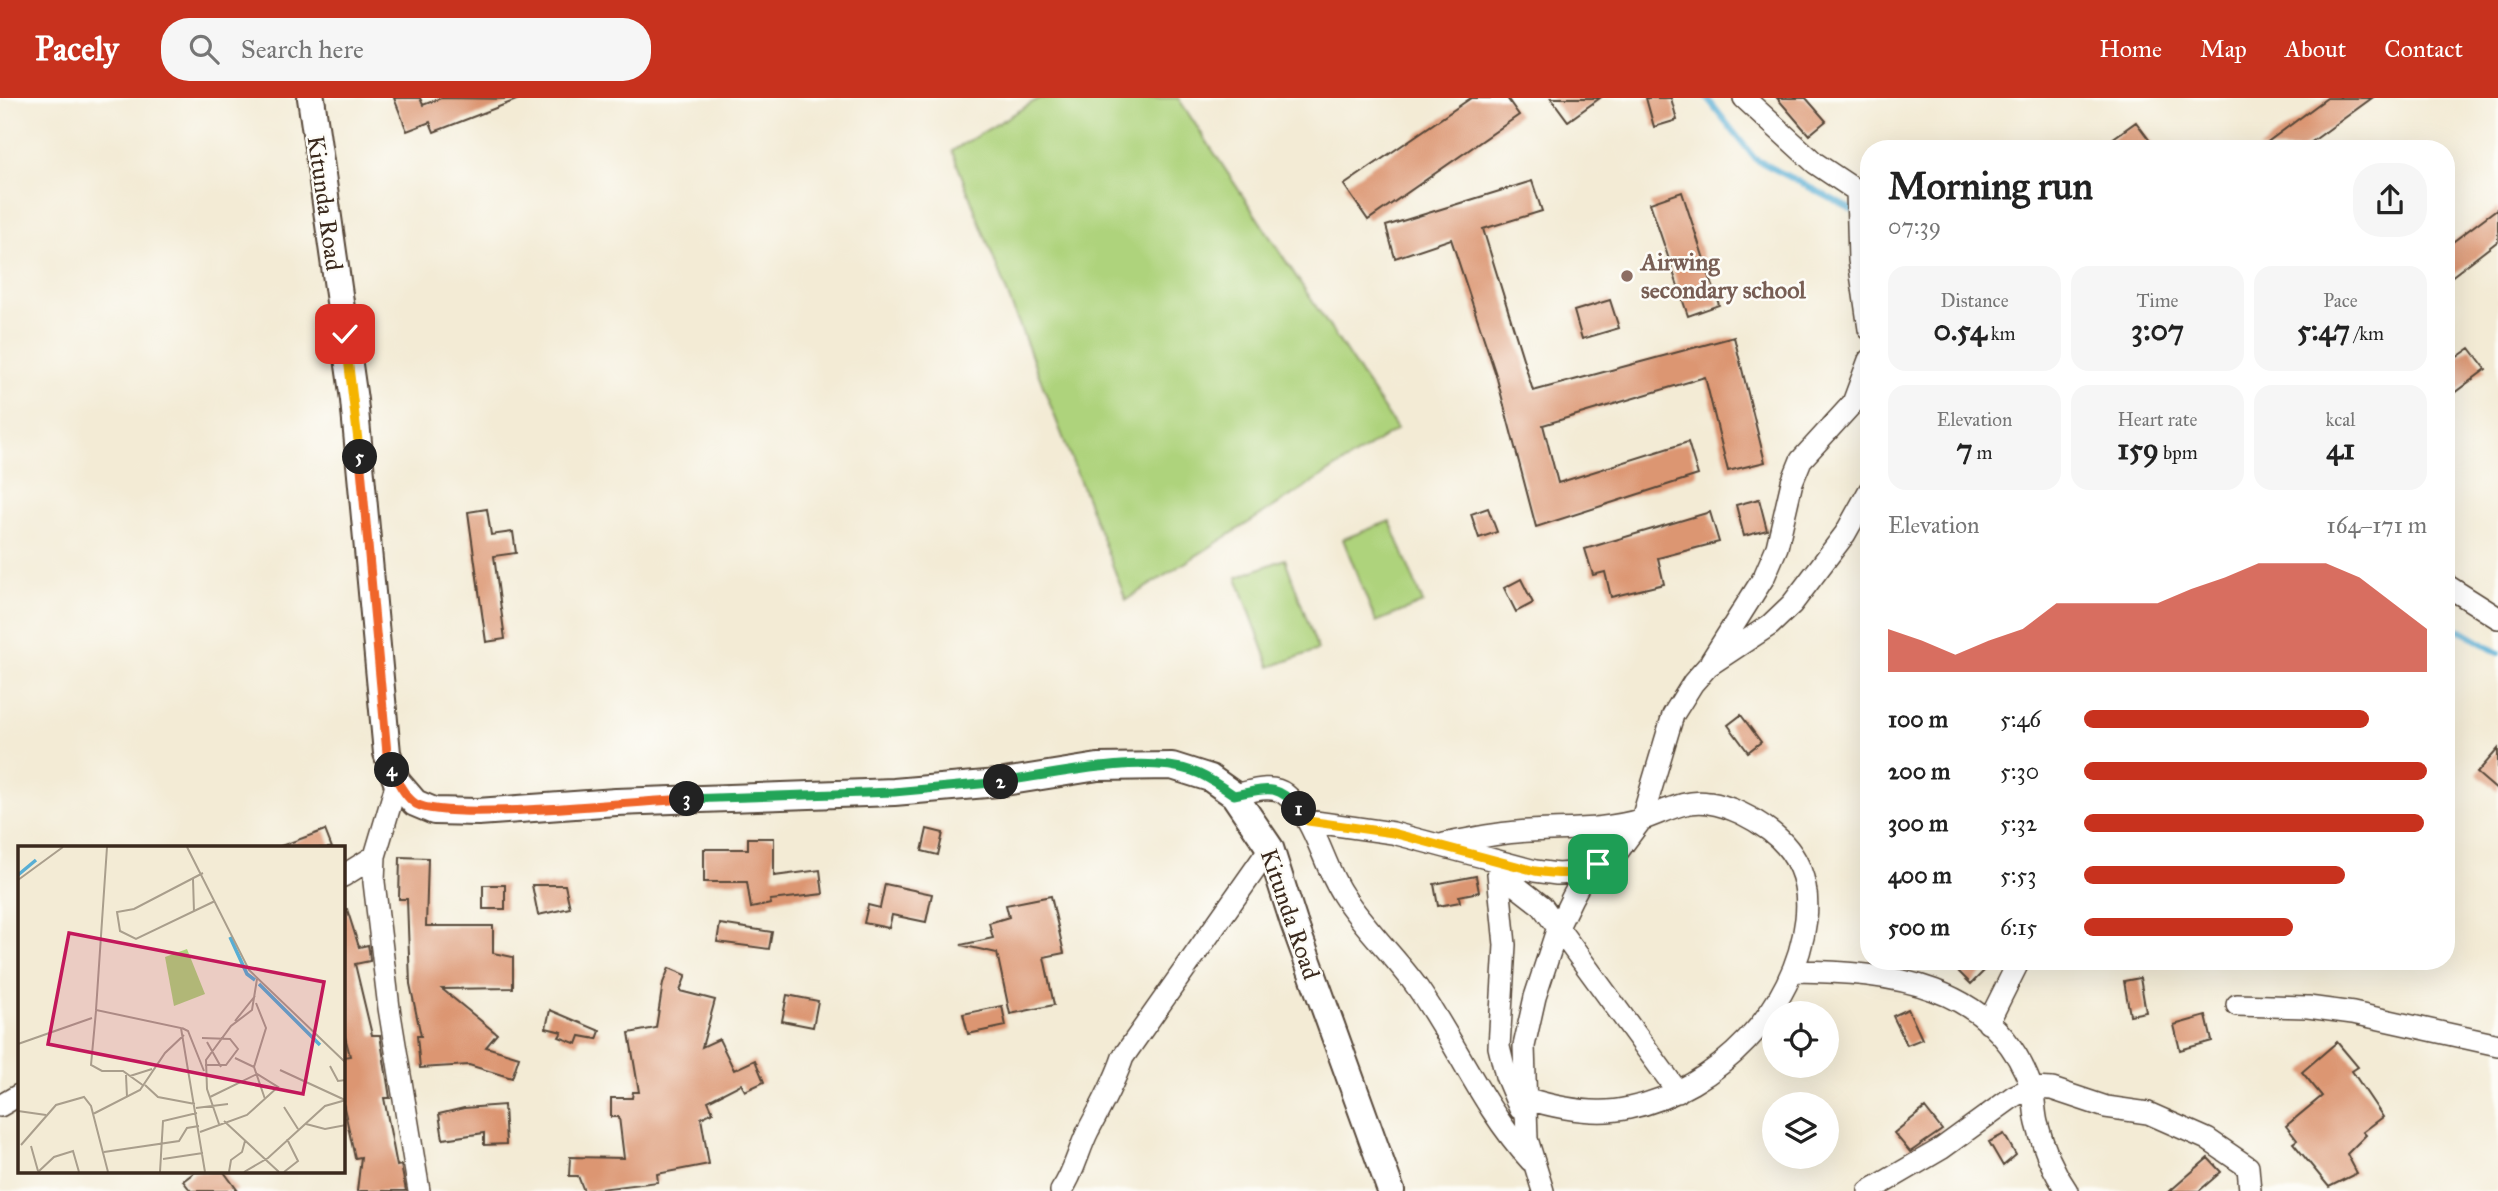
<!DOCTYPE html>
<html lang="en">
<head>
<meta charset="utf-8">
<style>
	body { margin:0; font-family:"IM FELL Great Primer",serif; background:#f6f6f6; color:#222; height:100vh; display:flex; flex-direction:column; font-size:26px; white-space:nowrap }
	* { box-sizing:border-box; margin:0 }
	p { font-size:23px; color:#767676 }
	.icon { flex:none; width:38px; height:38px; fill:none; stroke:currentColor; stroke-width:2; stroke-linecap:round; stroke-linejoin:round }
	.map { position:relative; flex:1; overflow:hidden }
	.side { position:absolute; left:1860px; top:42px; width:595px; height:830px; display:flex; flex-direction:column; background:#fff; border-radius:28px; box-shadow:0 7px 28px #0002 }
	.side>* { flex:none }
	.tools { position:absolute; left:1762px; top:903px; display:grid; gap:14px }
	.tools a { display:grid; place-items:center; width:77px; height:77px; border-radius:50%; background:#fff; box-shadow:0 7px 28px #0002; font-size:35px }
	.pin { position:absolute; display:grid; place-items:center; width:60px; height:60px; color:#fff; margin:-30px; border-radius:14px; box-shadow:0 4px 10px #0006 }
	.km { position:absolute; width:35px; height:35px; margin:-18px; border-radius:50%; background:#222; color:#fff; font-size:19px; line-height:35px; text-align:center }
	.round { display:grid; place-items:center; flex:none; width:74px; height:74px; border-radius:28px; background:#f6f6f6 }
	.summary { display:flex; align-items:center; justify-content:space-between; height:119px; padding:0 28px }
	h1 { font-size:38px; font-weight:700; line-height:52px }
	.stats { display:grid; grid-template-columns:repeat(3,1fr); gap:10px; height:119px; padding:7px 28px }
	.stats div { display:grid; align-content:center; border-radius:18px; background:#f6f6f6; text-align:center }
	.stats b { font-size:30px; font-weight:700 }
	.stats small { font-size:19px; font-weight:400 }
	.stats p { font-size:19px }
	.chart { height:196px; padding:14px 28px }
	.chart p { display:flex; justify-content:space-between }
	.chart svg { width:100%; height:126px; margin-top:7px; fill:#c8321e; opacity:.7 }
	ul { padding:0 28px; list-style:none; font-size:23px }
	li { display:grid; grid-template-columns:112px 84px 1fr; align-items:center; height:52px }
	li i { height:18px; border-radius:9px; background:#c8321e }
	header { display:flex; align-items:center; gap:42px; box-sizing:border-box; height:98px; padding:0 35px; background:#c8321e; color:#fff }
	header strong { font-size:33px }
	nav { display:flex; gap:38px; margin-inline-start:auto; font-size:24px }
	.search { width:490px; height:63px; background:#f6f6f6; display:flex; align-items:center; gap:18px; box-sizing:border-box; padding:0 24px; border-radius:28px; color:#767676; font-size:26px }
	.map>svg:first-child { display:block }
	.green { fill:#aed37c; stroke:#747e4d; stroke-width:2 }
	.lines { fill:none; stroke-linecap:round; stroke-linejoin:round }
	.stream { stroke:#58aed4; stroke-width:6 }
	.building { fill:#dc9672 }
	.minor-casing { stroke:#574739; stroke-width:24 }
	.tertiary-casing { stroke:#574739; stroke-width:30 }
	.minor { stroke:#fff; stroke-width:21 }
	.tertiary { stroke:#fff; stroke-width:26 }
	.split-1-casing { stroke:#fff; stroke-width:14 }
	.split-2-casing { stroke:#fff; stroke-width:14 }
	.split-3-casing { stroke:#fff; stroke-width:14 }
	.split-4-casing { stroke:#fff; stroke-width:14 }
	.split-5-casing { stroke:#fff; stroke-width:14 }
	.split-6-casing { stroke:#fff; stroke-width:14 }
	.split-1 { stroke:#f5b400; stroke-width:9 }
	.split-2 { stroke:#22a559; stroke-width:9 }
	.split-3 { stroke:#22a559; stroke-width:9 }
	.split-4 { stroke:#f0652b; stroke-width:9 }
	.split-5 { stroke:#f0652b; stroke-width:9 }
	.split-6 { stroke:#f5b400; stroke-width:9 }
	.education-dot { fill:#8d6e63; stroke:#fdfcf7; stroke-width:2.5 }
	.labels { text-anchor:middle; stroke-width:5; stroke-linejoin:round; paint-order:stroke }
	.street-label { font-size:24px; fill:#3b2a1e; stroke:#fdfcf7 }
	.education-label { font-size:24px; font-weight:bold; fill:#785e54; stroke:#fdfcf7; text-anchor:start }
	.inset-river { fill:none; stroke:#58aed4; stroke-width:3.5 }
	.inset-road { fill:none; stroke:#a99e8c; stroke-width:2 }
	.view { fill:#c2185b; fill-opacity:0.15; stroke:#c2185b; stroke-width:3.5 }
	.inset-edge { fill:none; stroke:#3b2a1e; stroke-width:3.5 }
</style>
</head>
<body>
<header>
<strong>Pacely</strong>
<div class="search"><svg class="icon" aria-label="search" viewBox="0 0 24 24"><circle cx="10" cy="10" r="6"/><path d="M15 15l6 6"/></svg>Search here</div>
<nav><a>Home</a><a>Map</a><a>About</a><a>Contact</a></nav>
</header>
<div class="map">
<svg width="2498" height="1093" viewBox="0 0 2498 1093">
	<rect width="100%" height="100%" fill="#fdfcf7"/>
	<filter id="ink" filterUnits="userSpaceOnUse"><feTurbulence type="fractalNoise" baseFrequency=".0143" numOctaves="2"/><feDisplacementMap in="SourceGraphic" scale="14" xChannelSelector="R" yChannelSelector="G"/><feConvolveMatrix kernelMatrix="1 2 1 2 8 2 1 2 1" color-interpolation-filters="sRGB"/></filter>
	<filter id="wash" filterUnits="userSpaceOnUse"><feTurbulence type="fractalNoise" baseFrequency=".00686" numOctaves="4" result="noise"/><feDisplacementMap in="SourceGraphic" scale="28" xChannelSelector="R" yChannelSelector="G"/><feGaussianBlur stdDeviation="1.57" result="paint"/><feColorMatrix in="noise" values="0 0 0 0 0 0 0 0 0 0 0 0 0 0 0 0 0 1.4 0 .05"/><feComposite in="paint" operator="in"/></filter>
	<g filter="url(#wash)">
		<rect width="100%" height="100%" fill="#f3ebd5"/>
		<path class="green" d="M1040 0H1178L1397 331 1126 502 952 53Z
			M1390 423 1423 505 1376 524 1343 441Z
			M1285 461 1318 552 1270 569 1237 479Z"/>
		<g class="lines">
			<path class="stream" d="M1707 0 1755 61 1853 112
				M2446 524 2498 555"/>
		</g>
		<g id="blocks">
			<path class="building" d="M394 0H420L423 7 441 0 519 1 434 34 430 24 407 33Z
				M1471 0H1507L1519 17 1368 122 1344 87Z
				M1551 0H1600L1568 23Z
				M1646 0H1671L1677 22 1654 29Z
				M1777 0H1806L1826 23 1809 37Z
				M2327 0H2372L2302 51H2258Z
				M2136 24 2156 51H2098Z
				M1532 83 1542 113 1483 131 1533 293 1734 239 1765 364 1728 373 1705 279 1543 327 1558 385 1688 344 1698 377 1536 429 1496 277 1451 141 1395 160 1386 128Z
				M1682 94 1719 207 1688 218 1650 105Z
				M2498 110V143L2446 183V149Z
				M1610 202 1619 230 1582 241 1574 213Z
				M2470 250 2486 271 2446 301V267Z
				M1759 401 1767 432 1744 438 1736 407Z
				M1488 410 1497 434 1479 440 1471 416Z
				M487 411 491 437 513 434 516 455 494 458 505 541 486 544 468 414Z
				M1710 414 1719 444 1658 460 1664 486 1611 499 1605 474 1593 477 1585 451Z
				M1521 481 1533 505 1516 514 1504 490Z
				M1741 617 1761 644 1748 654 1728 627Z
				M2498 651V693L2477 675Z
				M927 731 943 735 938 757 922 753Z
				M325 732 332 750H281V748Z
				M748 740H774V778L820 772 823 796 770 802 771 806 751 810 747 784H704V751H748Z
				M400 759 428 760 426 828H493V855L513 859V890L442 891 497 936 486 949 519 959 512 980 469 967 420 970 417 938H421L410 886 407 801H399Z
				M1476 778 1479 794 1459 798 1460 804 1438 808 1434 786Z
				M885 786 932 796 926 824 892 817 889 830 864 825 868 807 880 810Z
				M483 787H505V811H483Z
				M532 787H565L570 810 538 817Z
				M1051 798 1064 855 1044 859 1054 907 1010 916 997 855 961 847 993 840 989 825 1009 819 1006 807Z
				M343 811H347L359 849 368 847 369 852 370 863 355 866 372 937H380L390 1000H384L397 1068 401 1067 406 1093H357L361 1059 355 1060 343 1005V959L350 958 343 931Z
				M720 826 772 834 769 851 717 844Z
				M1948 863H1994L1971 886Z
				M669 870 686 877 680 893 715 902 702 949 719 941 734 972 755 962 764 984 745 993 741 986 708 1003 713 1014 701 1020 709 1066 657 1076 658 1084 584 1093 578 1078H569L570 1059 624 1060 619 1019H611V1000H632L633 994H639L629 935 656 930 663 885Z
				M2140 880 2146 914 2130 917 2124 883Z
				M787 897 818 903 813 929 782 923Z
				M1002 908 1006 928 968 936 963 916Z
				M1908 911 1922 941 1907 947 1893 918Z
				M550 912 600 933 597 941 580 938 577 946 559 939 562 934 546 930Z
				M2206 918 2212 943 2180 952 2174 927Z
				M2337 944 2358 969 2352 973 2383 1019 2363 1034 2366 1037 2347 1056 2357 1075 2329 1089 2293 1045 2297 1042 2286 1028 2322 998 2302 974Z
				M504 1007 506 1046 484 1047V1035L443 1041 439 1016 464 1010Z
				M1925 1010 1942 1032 1910 1054 1894 1035Z
				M2004 1036 2016 1057 2003 1068 1989 1044Z
				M2208 1060 2221 1074 2199 1093H2170Z
				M195 1074H224L238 1093H191L183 1083Z"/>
		</g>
	</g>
	<g filter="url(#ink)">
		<use href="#blocks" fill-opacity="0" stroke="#574739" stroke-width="2"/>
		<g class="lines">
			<defs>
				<path id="minor" d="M1744 0 1815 65 1869 101
					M1857 93 1859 162 1869 231
					M2446 487 2498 520
					M1711 563 1764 479 1777 449 1792 384 1801 362 1853 305 1869 262
					M397 684 375 758 374 784 389 910 419 1093
					M1234 697C1249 694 1272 685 1285 696 1316 720 1322 766 1343 797 1364 830 1394 857 1417 889 1457 946 1483 1011 1531 1063
					M1308 723 1393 735 1535 773 1557 776 1586 774
					M1444 746C1468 741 1492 736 1517 734 1560 730 1601 734 1643 721 1664 714 1685 701 1709 705 1730 708 1753 720 1770 733 1799 755 1810 786 1806 821 1796 911 1717 992 1629 1010 1595 1018 1557 1010 1525 1000
					M1497 765 1505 847 1499 949 1506 978 1520 1011
					M1498 774 1542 808 1678 994
					M343 778 375 758
					M1795 873C1889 874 1994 885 2031 988 2035 1000 2034 1013 2037 1025 2043 1049 2053 1073 2067 1093
					M2237 907 2308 909 2353 915 2498 947
					M1988 925 2019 863
					M0 1008 19 997
					M1061 1093C1074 1075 1078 1053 1088 1033 1101 1008 1114 986 1123 959L1270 750
					M1543 1093 1527 1041 1524 948 1535 899 1558 829 1572 800 1586 774 1616 756 1642 721 1673 617 1693 585 1708 568 1770 527 1792 506 1845 436 1869 393
					M1869 1093 1941 1051 2014 998 2032 990 2052 991 2106 1009 2148 1015 2207 1041 2248 1069 2250 1093"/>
				<path id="tertiary" d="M311 0 354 302 387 655 397 684 415 705 434 713 478 714 616 704 894 694 998 685 1098 669 1172 668 1210 680 1234 697 1270 750 1294 825 1391 1093"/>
			</defs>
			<use href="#minor" class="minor-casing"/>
			<use href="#tertiary" class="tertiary-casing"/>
			<use href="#minor" class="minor"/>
			<use href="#tertiary" class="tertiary"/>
		</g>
	</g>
	<g class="lines" filter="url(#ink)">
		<defs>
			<path id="split-1" d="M1299 711 1308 723 1393 735 1535 773C1557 776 1579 779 1598 766"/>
			<path id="split-2" d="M1001 684C1055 676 1140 656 1192 673 1208 678 1220 688 1234 697 1265 691 1277 684 1299 711"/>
			<path id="split-3" d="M687 701 894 694 1001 684"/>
			<path id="split-4" d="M392 672C397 683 405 699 416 706 448 724 638 703 687 701"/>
			<path id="split-5" d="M360 359 387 655 392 672"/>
			<path id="split-6" d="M345 236 360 359"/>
		</defs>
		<use href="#split-1" class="split-1-casing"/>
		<use href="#split-2" class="split-2-casing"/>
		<use href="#split-3" class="split-3-casing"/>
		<use href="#split-4" class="split-4-casing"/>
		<use href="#split-5" class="split-5-casing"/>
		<use href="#split-6" class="split-6-casing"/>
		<use href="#split-1" class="split-1"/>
		<use href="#split-2" class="split-2"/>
		<use href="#split-3" class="split-3"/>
		<use href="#split-4" class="split-4"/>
		<use href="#split-5" class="split-5"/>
		<use href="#split-6" class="split-6"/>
	</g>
	<circle class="education-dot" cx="1627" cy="178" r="7"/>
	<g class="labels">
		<g class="street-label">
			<text transform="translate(325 105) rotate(82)" y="8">Kitunda Road</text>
			<text transform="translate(1290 816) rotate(71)" y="8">Kitunda Road</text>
		</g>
		<g class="education-label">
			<text x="1641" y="172">Airwing<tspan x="1641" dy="28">secondary school</tspan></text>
		</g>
	</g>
	<g transform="translate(18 748)">
		<rect width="327" height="327" fill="#f3ebd5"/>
		<path d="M169 103 187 148 156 160 147 111Z" fill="#aed37c"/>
		<path class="inset-river" d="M0 29 18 14M212 91 229 128 237 134M241 138 302 199"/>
		<path class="inset-road" d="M89 1 78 164 163 182 187 326M169 1 231 124 328 217M185 27 116 63 99 66 102 85 118 93 197 55M175 33 176 66M0 34 45 1M78 165 73 219 84 225H105L126 240M217 175 237 150M164 182 170 185 186 225M184 192 212 193 220 203 208 219H187M189 196 203 221M0 198 74 172M217 212 236 221 247 253M312 220 320 235 328 234M236 221 248 182 238 157M262 224 327 254M108 229 109 251M112 230 134 223M127 239 140 251 177 258M266 261 280 283M178 262 210 258M0 265 28 269M75 268 122 244 147 207 166 189M206 275 261 326M201 278 189 243 188 214 213 180 234 164 239 133M288 278 307 283 328 279M182 286 229 269 260 241 239 228 192 251M3 299 38 259 66 251 73 260 90 326M13 300 20 325M86 306 161 295 169 282 181 280M145 313 185 307M20 326 36 311 55 305 61 326M142 326 145 275 179 267M211 326 213 314 224 306 227 295M226 326 250 312 307 260 328 254M266 326 280 315 269 293"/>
		<path class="view" d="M51 87 306 136 285 248 30 198Z"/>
		<rect width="327" height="327" class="inset-edge"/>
	</g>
</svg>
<div class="tools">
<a><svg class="icon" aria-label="locate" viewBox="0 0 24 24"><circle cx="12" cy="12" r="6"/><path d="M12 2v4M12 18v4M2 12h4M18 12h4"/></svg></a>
<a><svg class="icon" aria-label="layers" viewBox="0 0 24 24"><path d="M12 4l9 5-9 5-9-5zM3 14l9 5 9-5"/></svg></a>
</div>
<div class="pin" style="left:1598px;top:766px;background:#1e9e55"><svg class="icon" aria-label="arrive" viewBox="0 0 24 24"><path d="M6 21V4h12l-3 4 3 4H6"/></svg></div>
<div class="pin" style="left:345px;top:236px;background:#d93025"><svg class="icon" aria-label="check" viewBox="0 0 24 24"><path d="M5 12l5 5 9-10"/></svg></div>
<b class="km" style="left:1299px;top:711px">1</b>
<b class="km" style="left:1001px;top:684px">2</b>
<b class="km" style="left:687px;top:701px">3</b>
<b class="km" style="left:392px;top:672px">4</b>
<b class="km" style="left:360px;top:359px">5</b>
<section class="side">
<div class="summary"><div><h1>Morning run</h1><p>07:39</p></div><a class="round"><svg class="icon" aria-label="share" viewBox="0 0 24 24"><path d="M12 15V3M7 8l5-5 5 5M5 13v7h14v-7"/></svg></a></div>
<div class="stats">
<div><p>Distance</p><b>0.54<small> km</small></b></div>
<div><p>Time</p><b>3:07</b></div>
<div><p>Pace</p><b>5:47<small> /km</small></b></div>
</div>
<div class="stats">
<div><p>Elevation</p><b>7<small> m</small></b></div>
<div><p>Heart rate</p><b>159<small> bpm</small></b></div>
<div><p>kcal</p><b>41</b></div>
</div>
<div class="chart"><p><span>Elevation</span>164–171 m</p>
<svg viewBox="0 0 160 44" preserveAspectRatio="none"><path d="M0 44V29L10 33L20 38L30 33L40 29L50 20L60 20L70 20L80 20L90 15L100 11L110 6L120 6L130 6L140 11L150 20L160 29V44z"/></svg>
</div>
<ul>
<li><b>100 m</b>5:46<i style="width:83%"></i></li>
<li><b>200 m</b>5:30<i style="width:100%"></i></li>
<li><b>300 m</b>5:32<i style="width:99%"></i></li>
<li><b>400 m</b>5:53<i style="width:76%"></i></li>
<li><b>500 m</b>6:15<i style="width:61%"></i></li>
</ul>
</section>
</div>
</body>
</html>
